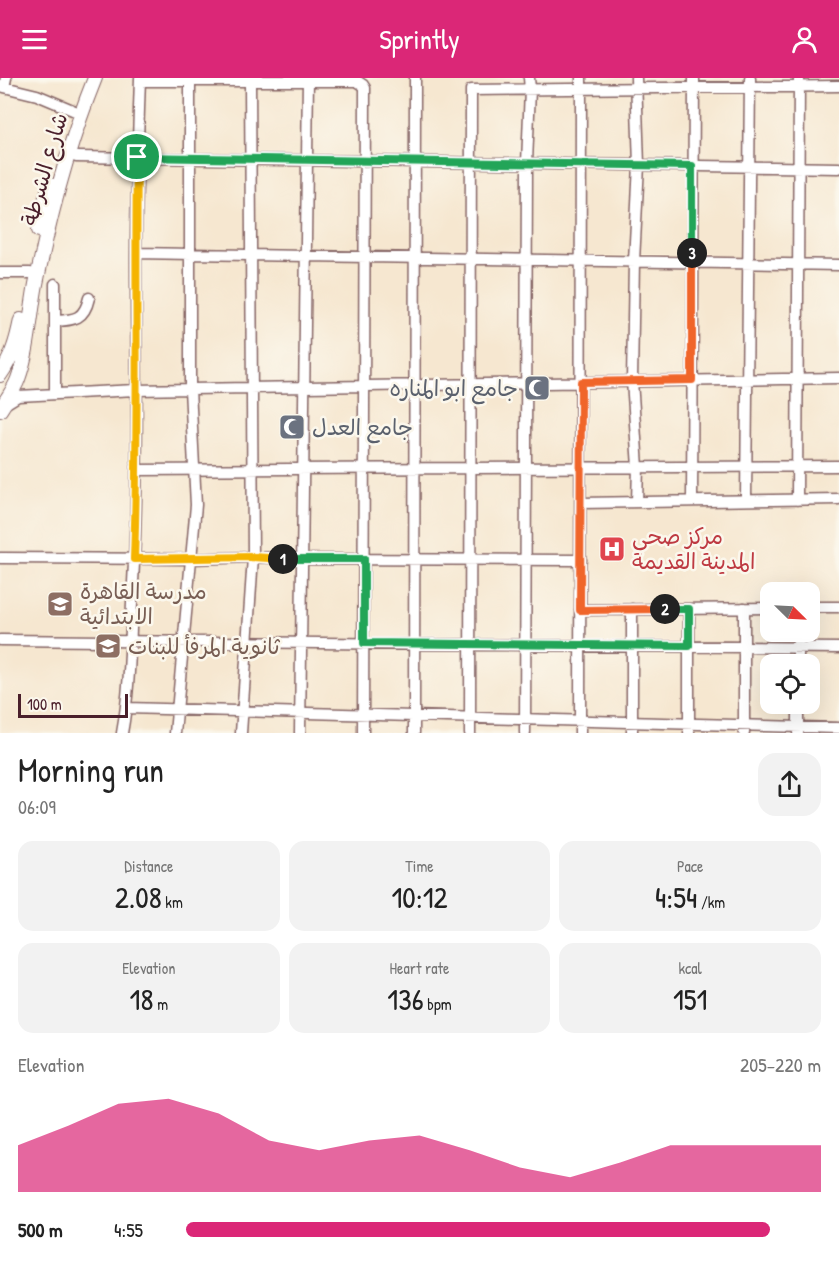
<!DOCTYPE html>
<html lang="en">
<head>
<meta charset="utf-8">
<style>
	body { margin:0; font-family:"Patrick Hand","Playpen Sans Arabic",sans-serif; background:#f2f2f2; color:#222; height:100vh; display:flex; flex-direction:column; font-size:22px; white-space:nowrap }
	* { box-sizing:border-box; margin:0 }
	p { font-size:20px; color:#767676 }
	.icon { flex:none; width:33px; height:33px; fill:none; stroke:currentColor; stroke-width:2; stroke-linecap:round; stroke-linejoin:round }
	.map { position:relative; height:655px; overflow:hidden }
	.side { display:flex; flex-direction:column; background:#fff; flex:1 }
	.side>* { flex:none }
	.needle { width:39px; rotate:114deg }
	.controls { position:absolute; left:760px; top:504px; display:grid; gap:12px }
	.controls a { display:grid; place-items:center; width:60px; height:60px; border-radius:12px; background:#fff; box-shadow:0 6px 24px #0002; font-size:30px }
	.scale { position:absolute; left:18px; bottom:15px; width:110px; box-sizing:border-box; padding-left:6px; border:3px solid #4a1f2b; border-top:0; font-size:16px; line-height:21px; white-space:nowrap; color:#4a1f2b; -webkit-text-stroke:4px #fbf7ec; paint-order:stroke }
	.pin { position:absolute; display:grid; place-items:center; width:51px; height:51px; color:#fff; margin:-26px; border:3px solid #fff; border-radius:50%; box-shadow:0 2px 6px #0007 }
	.km { position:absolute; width:30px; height:30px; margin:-15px; border-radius:50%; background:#222; color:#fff; font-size:16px; line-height:30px; text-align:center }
	.round { display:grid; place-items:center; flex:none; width:63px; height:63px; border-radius:18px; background:#f2f2f2 }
	.summary { display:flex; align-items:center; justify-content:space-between; height:102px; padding:0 18px }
	h1 { font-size:33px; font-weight:600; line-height:45px }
	.figures { display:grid; grid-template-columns:repeat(3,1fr); gap:9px; height:102px; padding:6px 18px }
	.figures div { display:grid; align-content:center; border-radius:15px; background:#f2f2f2; text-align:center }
	.figures b { font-size:30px; font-weight:600 }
	.figures small { font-size:16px; font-weight:400 }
	.figures p { font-size:16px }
	.chart { height:168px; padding:12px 18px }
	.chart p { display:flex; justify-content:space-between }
	.chart svg { width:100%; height:108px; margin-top:6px; fill:#db2777; opacity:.7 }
	ul { padding:0 18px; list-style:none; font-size:20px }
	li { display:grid; grid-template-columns:96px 72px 1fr; align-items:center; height:45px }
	li i { height:15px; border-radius:8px; background:#db2777 }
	header { display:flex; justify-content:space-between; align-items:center; height:78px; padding:0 18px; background:#db2777; color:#fff; font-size:27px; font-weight:600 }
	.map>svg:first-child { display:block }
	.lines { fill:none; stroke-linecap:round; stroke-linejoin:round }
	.minor-casing { stroke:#866565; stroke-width:13 }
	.major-casing { stroke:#866565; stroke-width:16 }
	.minor { stroke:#fff; stroke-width:10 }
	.major { stroke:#fff; stroke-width:14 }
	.split-1-casing { stroke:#fff; stroke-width:12 }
	.split-2-casing { stroke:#fff; stroke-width:12 }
	.split-3-casing { stroke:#fff; stroke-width:12 }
	.split-4-casing { stroke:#fff; stroke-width:12 }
	.split-1 { stroke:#f5b400; stroke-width:8 }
	.split-2 { stroke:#22a559; stroke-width:8 }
	.split-3 { stroke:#f0652b; stroke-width:8 }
	.split-4 { stroke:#22a559; stroke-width:8 }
	.labels { text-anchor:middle; stroke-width:5; stroke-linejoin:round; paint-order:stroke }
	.street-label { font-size:22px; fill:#4a1f2b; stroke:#fbf7ec }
	.worship-label { font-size:22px; fill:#5b616d; stroke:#fbf7ec; text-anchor:end }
	.health-label { font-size:22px; fill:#be3a42; stroke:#fbf7ec; text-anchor:start }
	.education-label { font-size:22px; fill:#785e54; stroke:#fbf7ec; text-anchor:start }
</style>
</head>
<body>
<header><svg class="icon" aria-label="menu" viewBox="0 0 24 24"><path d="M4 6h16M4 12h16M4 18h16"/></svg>Sprintly<svg class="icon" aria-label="person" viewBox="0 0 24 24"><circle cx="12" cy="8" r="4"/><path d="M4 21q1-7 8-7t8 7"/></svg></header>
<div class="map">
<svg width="839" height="655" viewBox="0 0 839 655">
	<rect width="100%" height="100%" fill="#fbf7ec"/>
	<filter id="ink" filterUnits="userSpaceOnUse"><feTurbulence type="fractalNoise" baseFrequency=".0167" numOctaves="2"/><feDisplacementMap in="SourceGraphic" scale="12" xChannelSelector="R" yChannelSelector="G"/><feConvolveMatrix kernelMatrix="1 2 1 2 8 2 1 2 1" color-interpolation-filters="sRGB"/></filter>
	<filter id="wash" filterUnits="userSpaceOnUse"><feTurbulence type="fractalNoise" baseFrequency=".008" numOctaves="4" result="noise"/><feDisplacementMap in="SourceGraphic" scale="24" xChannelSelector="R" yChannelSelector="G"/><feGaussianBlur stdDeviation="1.35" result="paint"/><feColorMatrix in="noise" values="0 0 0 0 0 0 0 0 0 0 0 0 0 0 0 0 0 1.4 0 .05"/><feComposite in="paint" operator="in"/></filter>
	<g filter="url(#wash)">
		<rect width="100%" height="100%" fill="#f6e7d0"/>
	</g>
	<g filter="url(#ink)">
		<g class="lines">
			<defs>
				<path id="minor" d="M6 0 4 9 37 17 75 33
					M636 0 639 87 634 183 632 303 638 389 637 424
					M140 3H357L363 7 365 10 363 655
					M76 79 839 90
					M136 175 839 187
					M0 195H30
					M55 243C74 242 84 242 89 220
					M55 315V206
					M5 326 18 318 136 312 839 300
					M137 392 839 388
					M746 422 750 0
					M797 422 799 0
					M692 423 694 0
					M581 425 839 421
					M0 480 191 481 253 479 302 481 581 482
					M810 529H839
					M744 530V655
					M580 532 771 530
					M798 554V586
					M0 562 839 570
					M798 626V655
					M127 630 839 650
					M122 655C131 606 130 555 133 505 139 396 136 287 136 178 136 118 138 59 140 0
					M175 655 196 427 190 311V0
					M241 655 253 479 250 4
					M300 655 308 0
					M414 655 415 0
					M470 655 471 12 839 8
					M525 655 527 85 530 11 529 0
					M580 655 581 0
					M632 655V531
					M689 655V531"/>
				<path id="major" d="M39 152 44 126 50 107
					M0 297C12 280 17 262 21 242
					M0 332C6 322 14 312 18 301 29 271 30 237 36 206 50 136 68 67 95 0"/>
			</defs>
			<use href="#minor" class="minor-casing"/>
			<use href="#major" class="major-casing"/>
			<use href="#minor" class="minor"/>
			<use href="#major" class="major"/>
		</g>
	</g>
	<g class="lines" filter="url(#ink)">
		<defs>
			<path id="split-1" d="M137 79C135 213 139 347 134 481L253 479 283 481"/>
			<path id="split-2" d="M283 481H364V565L689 568V531H665"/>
			<path id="split-3" d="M665 531 580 532 581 304 692 302V175"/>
			<path id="split-4" d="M137 79 692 88V175"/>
		</defs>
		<use href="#split-1" class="split-1-casing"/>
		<use href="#split-2" class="split-2-casing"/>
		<use href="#split-3" class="split-3-casing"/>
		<use href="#split-4" class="split-4-casing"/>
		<use href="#split-1" class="split-1"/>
		<use href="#split-2" class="split-2"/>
		<use href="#split-3" class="split-3"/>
		<use href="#split-4" class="split-4"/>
	</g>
	<defs>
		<symbol id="mosque-square" viewBox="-11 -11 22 22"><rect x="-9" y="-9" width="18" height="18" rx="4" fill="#6b7280" stroke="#fbf7ec"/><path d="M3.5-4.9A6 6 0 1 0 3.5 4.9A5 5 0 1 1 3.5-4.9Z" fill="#fff"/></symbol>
		<symbol id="hospital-square" viewBox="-11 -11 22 22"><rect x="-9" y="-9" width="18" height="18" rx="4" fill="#e0444e" stroke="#fbf7ec"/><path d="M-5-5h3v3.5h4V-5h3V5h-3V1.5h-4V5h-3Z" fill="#fff"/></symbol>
		<symbol id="school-square" viewBox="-11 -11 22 22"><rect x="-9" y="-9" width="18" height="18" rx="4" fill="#8d6e63" stroke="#fbf7ec"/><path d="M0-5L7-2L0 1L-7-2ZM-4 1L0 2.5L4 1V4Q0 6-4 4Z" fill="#fff"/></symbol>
	</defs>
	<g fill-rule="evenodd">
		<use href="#mosque-square" x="522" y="295" width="30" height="30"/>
		<use href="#mosque-square" x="277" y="334" width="30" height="30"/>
		<use href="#hospital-square" x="597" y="456" width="30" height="30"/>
		<use href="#school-square" x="45" y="511" width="30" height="30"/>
		<use href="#school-square" x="93" y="553" width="30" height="30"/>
	</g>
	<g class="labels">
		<g class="street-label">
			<text transform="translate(44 91) rotate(-74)" y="8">شارع الشرطة</text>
		</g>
		<g class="worship-label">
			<text x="518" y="318">جامع ابو المناره</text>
			<text x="312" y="357" text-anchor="start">جامع العدل</text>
		</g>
		<g class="health-label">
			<text x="632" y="466">مركز صحي<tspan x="632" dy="25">المدينة القديمة</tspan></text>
		</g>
		<g class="education-label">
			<text x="80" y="521">مدرسة القاهرة<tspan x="80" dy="25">الابتدائية</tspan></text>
			<text x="128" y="576">ثانوية المرفأ للبنات</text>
		</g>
	</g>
</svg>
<div class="controls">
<a><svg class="needle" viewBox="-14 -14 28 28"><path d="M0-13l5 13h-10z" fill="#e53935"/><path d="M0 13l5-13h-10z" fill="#767676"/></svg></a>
<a><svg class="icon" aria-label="locate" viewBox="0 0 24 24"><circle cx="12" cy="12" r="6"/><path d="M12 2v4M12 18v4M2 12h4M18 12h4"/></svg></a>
</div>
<div class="scale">100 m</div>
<div class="pin" style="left:137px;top:79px;background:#1e9e55"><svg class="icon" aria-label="arrive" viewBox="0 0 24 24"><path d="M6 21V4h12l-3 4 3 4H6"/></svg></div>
<b class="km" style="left:283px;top:481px">1</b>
<b class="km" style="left:665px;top:531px">2</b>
<b class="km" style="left:692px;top:175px">3</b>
</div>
<section class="side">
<div class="summary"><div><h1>Morning run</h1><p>06:09</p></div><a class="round"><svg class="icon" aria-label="share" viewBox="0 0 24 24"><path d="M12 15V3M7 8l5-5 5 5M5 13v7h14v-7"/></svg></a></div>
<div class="figures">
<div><p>Distance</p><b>2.08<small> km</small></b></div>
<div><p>Time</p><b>10:12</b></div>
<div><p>Pace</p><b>4:54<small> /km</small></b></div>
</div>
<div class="figures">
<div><p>Elevation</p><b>18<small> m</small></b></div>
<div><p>Heart rate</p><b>136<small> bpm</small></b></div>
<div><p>kcal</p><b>151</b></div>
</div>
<div class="chart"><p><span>Elevation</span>205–220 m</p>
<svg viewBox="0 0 160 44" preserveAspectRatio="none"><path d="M0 44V25L10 17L20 8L30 6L40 12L50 23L60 27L70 23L80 21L90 27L100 34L110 38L120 32L130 25L140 25L150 25L160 25V44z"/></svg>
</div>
<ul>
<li><b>500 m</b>4:55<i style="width:92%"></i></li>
</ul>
</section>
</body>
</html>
